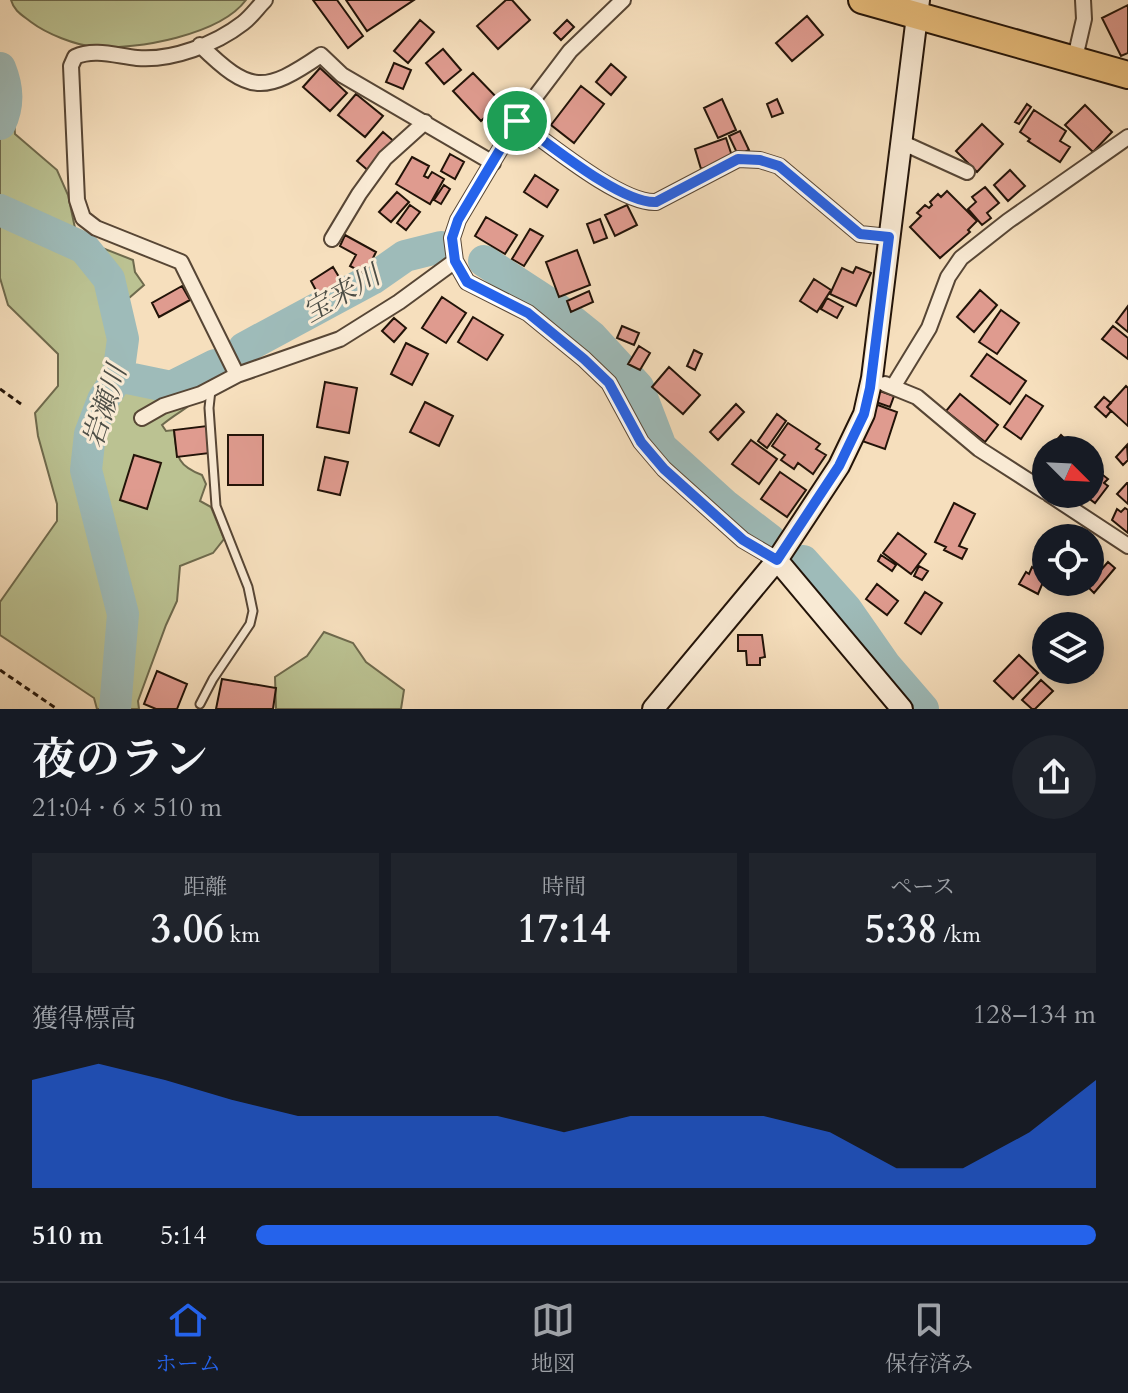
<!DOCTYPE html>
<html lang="ja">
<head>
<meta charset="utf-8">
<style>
	body { margin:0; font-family:Cardo,"Noto Serif JP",serif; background:#20242c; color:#f1f3f6; height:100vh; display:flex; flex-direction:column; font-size:30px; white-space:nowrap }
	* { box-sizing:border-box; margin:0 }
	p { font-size:26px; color:#9ea1a6 }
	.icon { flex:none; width:44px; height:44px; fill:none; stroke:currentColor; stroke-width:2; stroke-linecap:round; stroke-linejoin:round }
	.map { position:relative; height:709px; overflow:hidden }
	.side { display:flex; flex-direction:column; background:#171b24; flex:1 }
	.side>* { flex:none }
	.needle { width:52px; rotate:114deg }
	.controls { position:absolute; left:1032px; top:436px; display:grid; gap:16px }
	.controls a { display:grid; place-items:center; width:72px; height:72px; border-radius:50%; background:#171b24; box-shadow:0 4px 20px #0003; font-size:40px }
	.pin { position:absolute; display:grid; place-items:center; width:68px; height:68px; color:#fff; margin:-34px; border:4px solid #fff; border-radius:50%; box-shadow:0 2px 8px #0007 }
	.round { display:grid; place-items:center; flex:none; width:84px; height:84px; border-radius:42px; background:#20242c }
	.summary { display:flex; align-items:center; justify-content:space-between; height:136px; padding:0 32px }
	h1 { font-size:44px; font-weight:700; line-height:60px }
	.stats { display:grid; grid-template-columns:repeat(3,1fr); gap:12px; height:136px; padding:8px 32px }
	.stats div { display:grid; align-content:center; border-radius:0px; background:#20242c; text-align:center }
	.stats b { font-size:40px; font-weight:700 }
	.stats small { font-size:22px; font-weight:400 }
	.stats p { font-size:22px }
	.chart { height:224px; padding:16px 32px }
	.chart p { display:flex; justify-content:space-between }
	.chart svg { width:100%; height:144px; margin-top:8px; fill:#2563eb; opacity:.7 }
	ul { padding:0 32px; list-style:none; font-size:26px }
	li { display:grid; grid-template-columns:128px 96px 1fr; align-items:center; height:60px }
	li i { height:20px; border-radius:10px; background:#2563eb }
	.dock { display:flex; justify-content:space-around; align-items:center; height:112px; border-top:2px solid #363941; background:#171b24; font-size:22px; color:#9ea1a6 }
	.dock a { display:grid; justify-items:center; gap:4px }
	.dock .on { color:#2563eb }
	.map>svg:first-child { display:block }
	.green { fill:#bbc292; stroke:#6e6a4d; stroke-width:2 }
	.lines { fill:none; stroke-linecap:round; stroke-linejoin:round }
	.river { stroke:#9ebbb9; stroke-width:32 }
	.building { fill:#df9b8f; stroke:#221308; stroke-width:2 }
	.lane-casing { stroke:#574635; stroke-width:11 }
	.street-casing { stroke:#574635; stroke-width:18 }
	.secondary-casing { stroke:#221308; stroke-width:24 }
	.highway-casing { stroke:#221308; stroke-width:30 }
	.path { stroke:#221308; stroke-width:3; stroke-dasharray:6 4; stroke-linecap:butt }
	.lane { stroke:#f9ead4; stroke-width:7 }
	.street { stroke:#f9ead4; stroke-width:14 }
	.secondary { stroke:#f9ead4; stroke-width:20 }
	.highway { stroke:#ebc07e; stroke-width:26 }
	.route-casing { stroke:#fff; stroke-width:16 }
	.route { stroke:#2563eb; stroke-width:10 }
	.labels { text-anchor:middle; stroke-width:6; stroke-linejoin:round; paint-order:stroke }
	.water-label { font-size:28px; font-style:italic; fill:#4d4e46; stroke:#f9ead4 }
</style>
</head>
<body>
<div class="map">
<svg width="1128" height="709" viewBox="0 0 1128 709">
	<rect width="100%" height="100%" fill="#f6dfbd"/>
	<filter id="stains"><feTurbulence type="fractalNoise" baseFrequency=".0025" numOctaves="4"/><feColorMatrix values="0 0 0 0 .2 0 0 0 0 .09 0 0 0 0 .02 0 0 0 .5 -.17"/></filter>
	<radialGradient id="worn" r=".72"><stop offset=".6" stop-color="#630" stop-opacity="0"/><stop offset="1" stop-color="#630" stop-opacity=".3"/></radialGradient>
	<path class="green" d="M11 0H246C220 35 137 50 95 47 75 45 47 34 31 22 22 15 14 11 11 0Z
		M0 66 13 103 15 134 57 170 68 195 75 228 92 244 133 260 135 272 144 285 121 305 125 332 116 362 117 385 152 389C170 376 187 369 210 367 206 404 187 404 162 425L166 431 174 430C177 456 176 465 202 475L206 484 200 501 211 507 224 539 213 553 180 566 177 601 166 625 138 701 139 709H97L94 698 0 635V602L57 521V504L38 436 35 413 58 386V354L8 305 0 278Z
		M324 632 353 643 366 662 404 690 401 709H276L275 677 307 656Z"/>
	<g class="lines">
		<path class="river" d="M0 68C8 88 9 105 0 124
			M0 210 84 248 109 279 123 339 118 376 103 400 90 434 86 470 123 614 115 709
			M484 261 556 308 592 337 638 387 661 447 726 506 770 540
			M244 348 372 279 405 256 441 247
			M118 376 171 387 215 365
			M803 561 846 609 885 665 923 709"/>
	</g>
	<path class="building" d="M313 0H337L363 36 348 48Z
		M346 0H414L367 31Z
		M506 0H512L530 20 498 49 477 26Z
		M1128 5V53L1121 56 1102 18Z
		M807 16 823 35 792 61 776 43Z
		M420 20 434 32 408 63 394 51Z
		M567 20 574 27 561 40 554 33Z
		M443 49 461 70 444 84 426 63Z
		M394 63 411 70 403 89 386 82Z
		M611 64 626 77 611 95 596 82Z
		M320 68 347 93 330 111 303 87Z
		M473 73 501 102 481 121 453 91Z
		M581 86 604 104 574 143 551 125Z
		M356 94 383 116 365 137 338 115Z
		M722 99 736 130 718 138 704 108Z
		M777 99 783 113 772 117 767 104Z
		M1027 104 1031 107 1019 124 1015 122Z
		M1085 105 1112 132 1093 152 1065 125Z
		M1034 110 1066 131 1060 141 1070 147 1060 162 1028 141 1030 139 1020 132Z
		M982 124 1003 144 977 172 956 151Z
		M740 131 749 150 738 155 729 136Z
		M383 132 396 143 370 172 357 161Z
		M726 138 733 159 701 169 695 149Z
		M450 154 464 162 455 179 441 171Z
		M412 157 429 166 424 176 428 178 432 172 444 179 430 204 396 184Z
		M1010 170 1025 186 1008 201 994 185Z
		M535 175 558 190 547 207 524 192Z
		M444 185 450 189 441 204 434 200Z
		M985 187 999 203 987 213 991 218 982 225 968 209 976 202 972 197Z
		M947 191 977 221 968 230 970 232 940 258 910 227 921 216 917 213 925 205 929 208 932 205 930 202 938 194 941 197Z
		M397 192 409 202 391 222 379 212Z
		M410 205 420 212 406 230 397 223Z
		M627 205 637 225 615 236 605 215Z
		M486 217 517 235 505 254 475 236Z
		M600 219 607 238 594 243 587 224Z
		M530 229 543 236 524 266 512 259Z
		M345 235 376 252 365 274 350 266 356 255 340 246Z
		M577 250 590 285 559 297 546 262Z
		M333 267 342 282 319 296 311 281Z
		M856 267 871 273 856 306 830 294 842 268 853 273Z
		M814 279 831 290 817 312 800 301Z
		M182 286 190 300 159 317 152 303Z
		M980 290 997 305 974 332 957 317Z
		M589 291 593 302 571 312 567 301Z
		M442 297 466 313 446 343 422 328Z
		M827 298 843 307 837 318 821 309Z
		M1128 306V332L1116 322Z
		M1001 310 1019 323 997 354 979 342Z
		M473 317 503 335 487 360 458 342Z
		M394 318 406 328 394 342 382 331Z
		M622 326 639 333 634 345 617 338Z
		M1113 326 1128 338V359L1102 339Z
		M406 343 428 354 412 385 391 374Z
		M639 346 650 353 640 370 628 364Z
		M694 350 702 354 695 370 687 366Z
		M987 354 1026 381 1010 404 971 376Z
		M669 367 700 395 683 414 652 387Z
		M325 382 357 388 349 433 317 427Z
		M1126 386 1128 388V426L1107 407Z
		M877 390 894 396 890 407 873 401Z
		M960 394 998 425 985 442 946 411Z
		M1026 395 1043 406 1021 439 1004 427Z
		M1104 397 1111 403 1107 407 1111 411 1106 417 1095 407Z
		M425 402 453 416 439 446 410 432Z
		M736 404 744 412 718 440 710 432Z
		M875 404 897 412 885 449 862 441Z
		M777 414 786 421 767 448 758 441Z
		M788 423 820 444 816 449 826 455 813 474 798 463 794 469 781 460 785 455 772 446Z
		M207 426 210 453 177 457 174 430Z
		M228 435H263V485H228Z
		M1061 435 1076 450H1048Z
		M751 440 777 459 759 484 732 464Z
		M1127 445 1128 460 1123 465 1116 457Z
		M134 455 161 463 147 509 120 500Z
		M325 457 348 462 340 495 318 490Z
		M1090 465 1108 479 1104 483 1108 486 1095 503 1083 494H1090Z
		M780 472 806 490 787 517 761 499Z
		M1127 483H1128V504L1117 494Z
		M954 503 975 514 959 546 967 549 962 559 944 550 946 547 935 542Z
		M1125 508 1128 510V533L1112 520 1117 509 1121 512Z
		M898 533 926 554 911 574 883 553Z
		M881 555 896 565 892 571 878 561Z
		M1108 562 1115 568 1094 593 1087 586Z
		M919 566 928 571 922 580 914 576Z
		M1032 567 1046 575 1038 594 1019 584 1026 572 1029 574Z
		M877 584 898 601 887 615 866 599Z
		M925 592 942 603 921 634 905 623Z
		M738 635H762L765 657 760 658V665H747L746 651H738Z
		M1019 655 1038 673 1013 699 994 681Z
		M157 671 187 684 177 709H156L144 704Z
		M222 679 276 688 273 709H216Z
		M1041 680 1053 691 1035 709H1032L1022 700Z"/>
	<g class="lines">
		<defs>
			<path id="lane" d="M200 704 213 679 250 624 253 611 248 587 216 506 209 408 211 390"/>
			<path id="street" d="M623 0 570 51 517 121 458 220 452 238 455 261 467 282 528 313 584 359 609 383 641 442 664 469 743 540 777 560
				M200 45C250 94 264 94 321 55L342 75 493 163
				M1075 58 1084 19 1083 0
				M517 121C548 143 621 204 656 202L738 159 760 160 779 166 860 234 889 237
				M901 142 967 172
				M332 239 359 194 385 158 425 122
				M237 375 181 262 96 228 83 218 77 200 71 66 75 57C94 48 117 56 137 58 172 61 216 44 243 23 251 17 258 7 265 0
				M885 384 917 397 979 449 1046 492
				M893 387 929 328 948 277 961 258 1008 221 1128 137
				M142 418 163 406 201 394 237 375 340 339 399 302 455 261
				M1049 494 1128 546"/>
			<path id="secondary" d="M777 560 902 709
				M653 709 777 560 839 466 864 414 872 378 919 0"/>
			<path id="highway" d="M862 0 1128 75"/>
		</defs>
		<use href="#lane" class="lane-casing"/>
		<use href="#street" class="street-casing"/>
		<use href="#secondary" class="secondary-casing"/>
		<use href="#highway" class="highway-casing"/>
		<path class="path" d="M0 389 21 404
			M0 670 57 709"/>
		<use href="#lane" class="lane"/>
		<use href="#street" class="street"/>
		<use href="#secondary" class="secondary"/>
		<use href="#highway" class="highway"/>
	</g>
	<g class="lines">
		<defs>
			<path id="route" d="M517 121C547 142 621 204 656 202L738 159 760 160 779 166 860 234 889 237 870 388 864 414 839 466 777 560 743 540 664 469 641 442 609 383 584 359 528 313 467 282 455 261 452 238 458 220Z"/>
		</defs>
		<use href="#route" class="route-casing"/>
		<use href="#route" class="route"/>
	</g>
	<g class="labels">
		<g class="water-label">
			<text transform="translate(341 293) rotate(-30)" y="10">宝来川</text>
			<text transform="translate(104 406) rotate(-72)" y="10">岩瀬川</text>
		</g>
	</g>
	<rect width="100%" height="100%" filter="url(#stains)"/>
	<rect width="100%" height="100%" fill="url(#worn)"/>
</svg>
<div class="controls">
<a><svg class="needle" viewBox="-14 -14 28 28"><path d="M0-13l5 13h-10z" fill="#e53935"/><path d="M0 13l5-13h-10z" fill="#9ea1a6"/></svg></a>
<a><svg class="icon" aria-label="locate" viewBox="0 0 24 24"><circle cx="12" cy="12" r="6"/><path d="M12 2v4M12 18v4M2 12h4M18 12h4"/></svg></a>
<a><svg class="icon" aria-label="layers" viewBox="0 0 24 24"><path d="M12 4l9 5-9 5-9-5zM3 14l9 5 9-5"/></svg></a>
</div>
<div class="pin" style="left:517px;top:121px;background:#1e9e55"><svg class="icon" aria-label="arrive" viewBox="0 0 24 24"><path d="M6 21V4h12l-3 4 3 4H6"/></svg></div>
</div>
<section class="side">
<div class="summary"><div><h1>夜のラン</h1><p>21:04 · 6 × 510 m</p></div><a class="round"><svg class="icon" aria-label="share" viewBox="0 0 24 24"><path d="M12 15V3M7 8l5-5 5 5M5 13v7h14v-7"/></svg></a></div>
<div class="stats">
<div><p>距離</p><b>3.06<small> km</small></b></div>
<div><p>時間</p><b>17:14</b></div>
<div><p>ペース</p><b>5:38<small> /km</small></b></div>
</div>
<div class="chart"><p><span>獲得標高</span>128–134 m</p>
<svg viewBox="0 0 160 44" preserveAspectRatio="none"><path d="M0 44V11L10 6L20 11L30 17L40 22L50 22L60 22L70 22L80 27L90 22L100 22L110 22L120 27L130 38L140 38L150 27L160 11V44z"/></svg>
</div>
<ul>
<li><b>510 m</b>5:14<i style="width:100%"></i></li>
</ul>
</section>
<nav class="dock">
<a class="on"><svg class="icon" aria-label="home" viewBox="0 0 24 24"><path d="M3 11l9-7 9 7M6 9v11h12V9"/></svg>ホーム</a>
<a><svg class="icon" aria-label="map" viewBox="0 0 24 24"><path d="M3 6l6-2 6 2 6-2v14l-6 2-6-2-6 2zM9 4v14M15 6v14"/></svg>地図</a>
<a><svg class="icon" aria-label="saved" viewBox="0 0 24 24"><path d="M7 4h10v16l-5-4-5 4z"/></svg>保存済み</a>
</nav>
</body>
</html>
